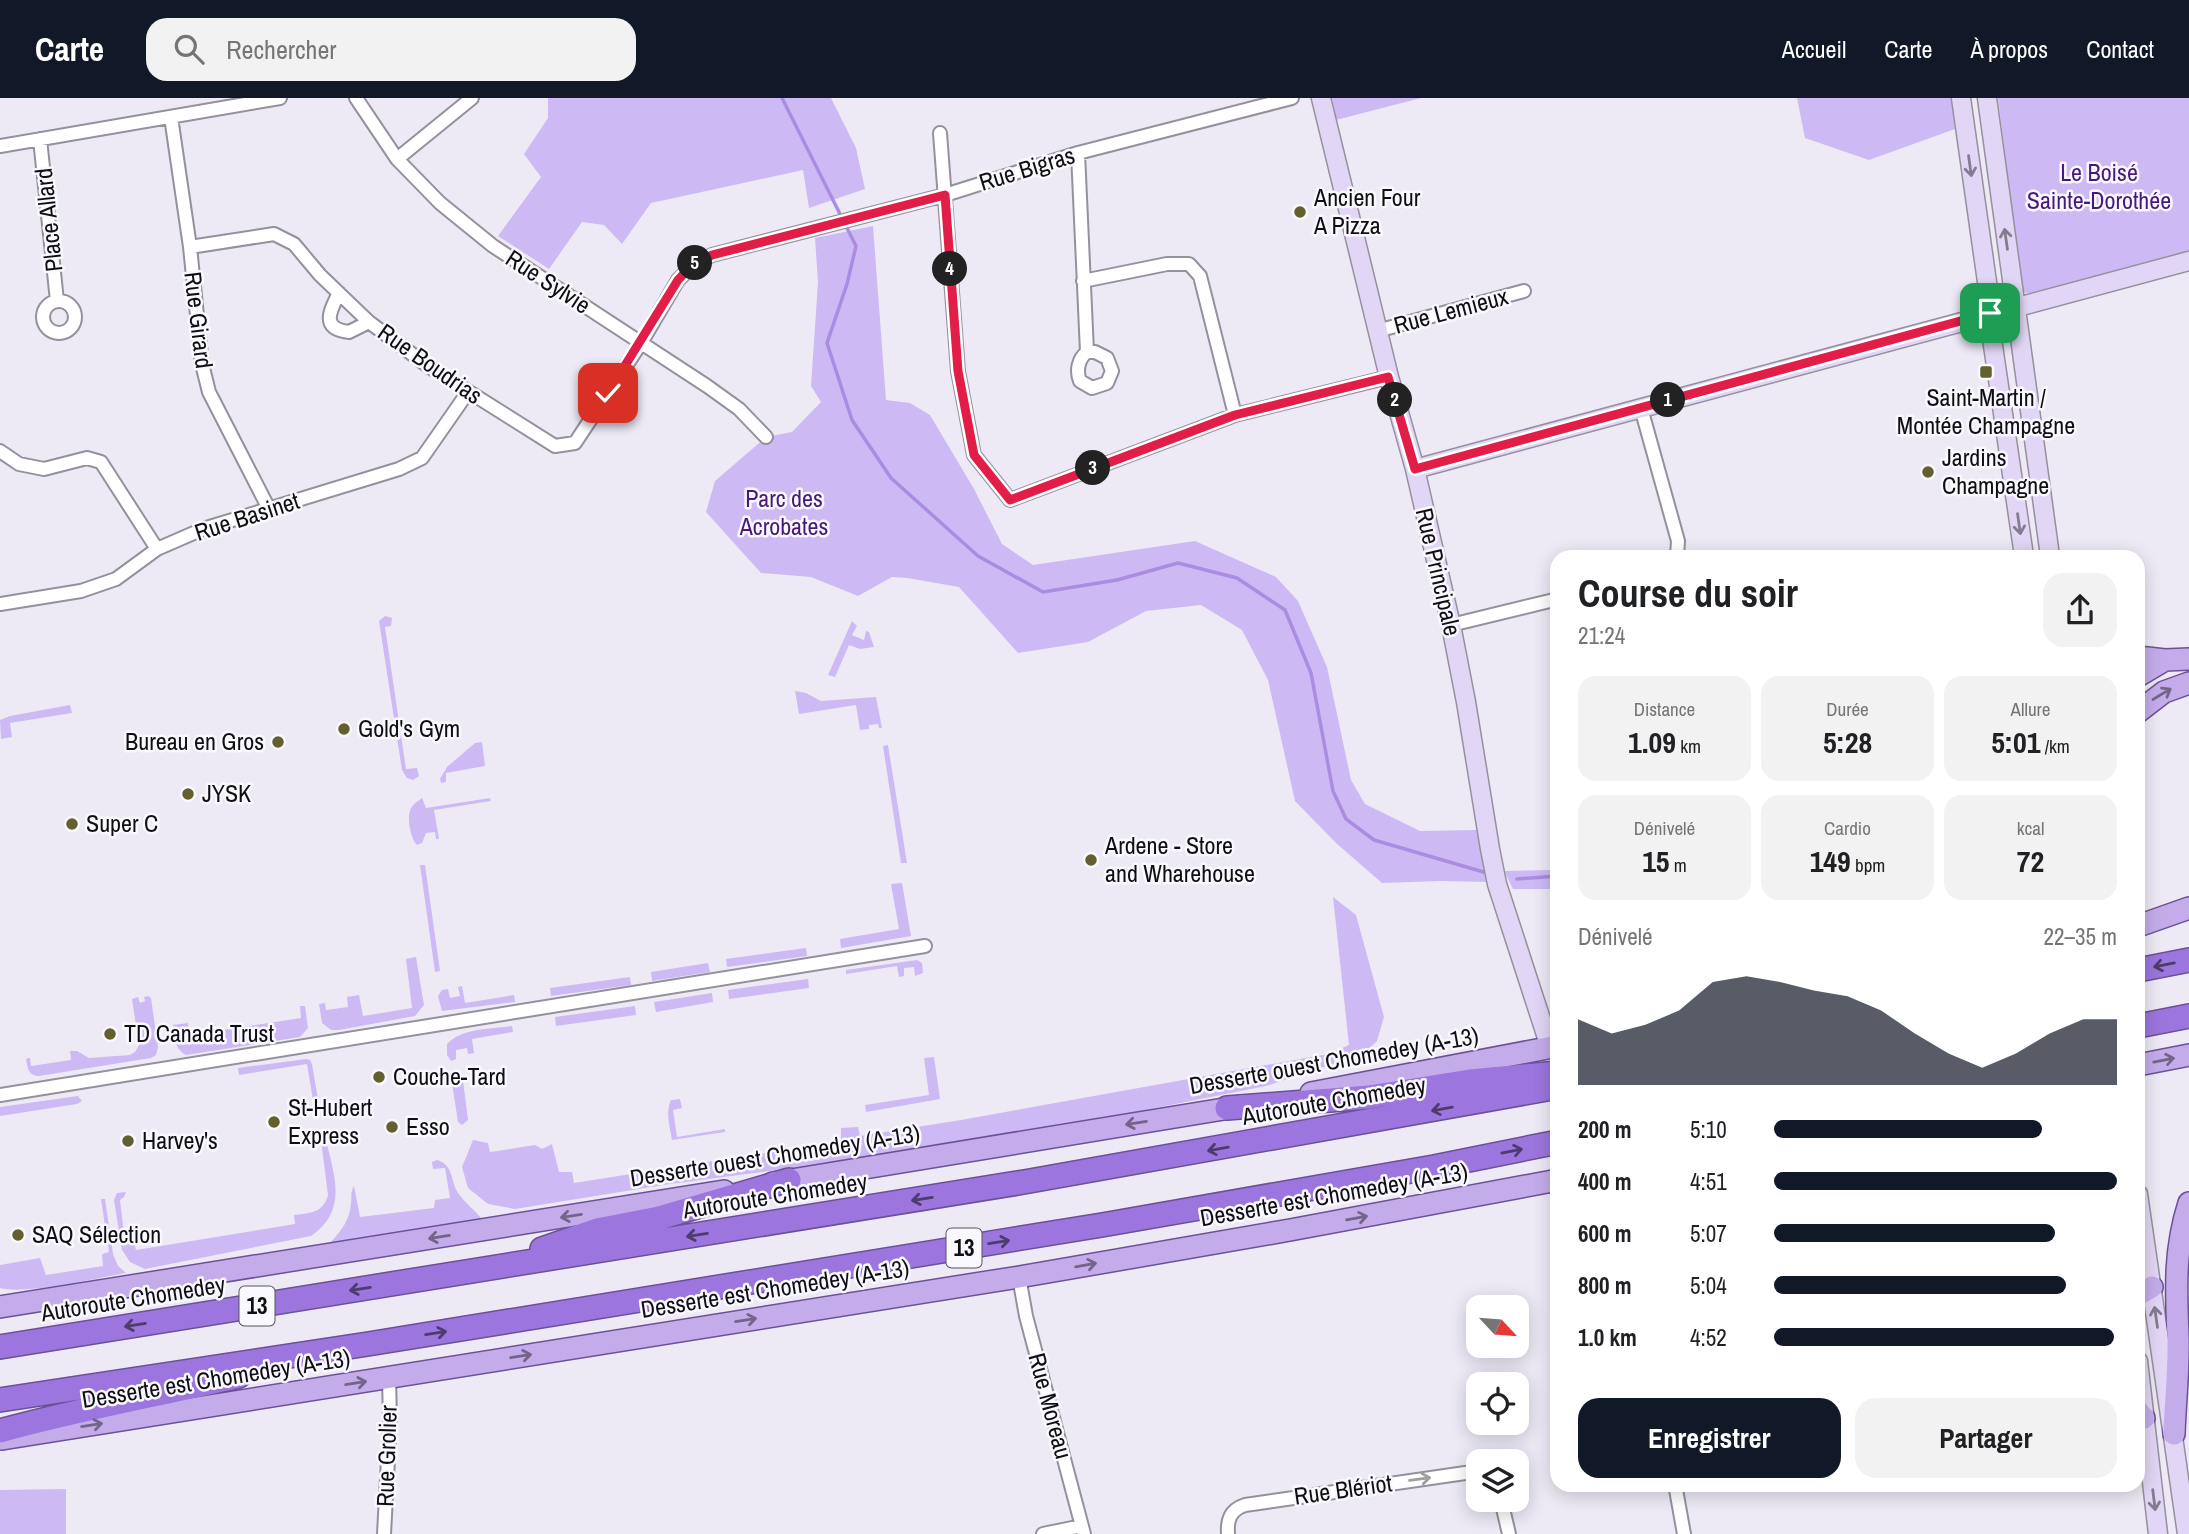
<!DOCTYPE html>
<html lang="fr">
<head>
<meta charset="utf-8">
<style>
	body { margin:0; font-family:"Archivo Narrow",sans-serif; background:#f2f2f2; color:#202124; height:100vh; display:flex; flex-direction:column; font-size:26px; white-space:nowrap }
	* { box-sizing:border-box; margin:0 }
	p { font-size:23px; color:#757577 }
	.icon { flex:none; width:38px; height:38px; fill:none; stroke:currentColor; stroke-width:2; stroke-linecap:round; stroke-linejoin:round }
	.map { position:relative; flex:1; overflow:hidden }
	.drawer { position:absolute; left:1550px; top:452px; width:595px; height:942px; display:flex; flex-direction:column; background:#fff; border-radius:21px; box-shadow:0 4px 18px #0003 }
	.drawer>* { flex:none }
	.needle { width:46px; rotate:116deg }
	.buttons { position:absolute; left:1466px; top:1197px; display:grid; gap:14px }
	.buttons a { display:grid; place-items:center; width:63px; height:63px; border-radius:14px; background:#fff; box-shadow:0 4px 18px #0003; font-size:35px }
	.pin { position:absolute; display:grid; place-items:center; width:60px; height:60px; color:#fff; margin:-30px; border-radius:14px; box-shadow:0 4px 10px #0006 }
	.km { position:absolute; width:35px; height:35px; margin:-18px; border-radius:50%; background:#222; color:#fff; font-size:19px; line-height:35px; text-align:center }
	.round { display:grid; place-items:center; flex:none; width:74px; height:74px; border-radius:21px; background:#f2f2f2 }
	.summary { display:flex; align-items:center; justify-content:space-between; height:119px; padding:0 28px }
	h1 { font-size:38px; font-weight:700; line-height:52px }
	.figures { display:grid; grid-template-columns:repeat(3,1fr); gap:10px; height:119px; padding:7px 28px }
	.figures div { display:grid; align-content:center; border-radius:18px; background:#f2f2f2; text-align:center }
	.figures b { font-size:30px; font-weight:700 }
	.figures small { font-size:19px; font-weight:400 }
	.figures p { font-size:19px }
	.chart { height:196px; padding:14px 28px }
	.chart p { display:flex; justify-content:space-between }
	.chart svg { width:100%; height:126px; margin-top:7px; fill:#111827; opacity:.7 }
	.cta { display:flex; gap:14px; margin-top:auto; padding:14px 28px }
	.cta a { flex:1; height:80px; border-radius:21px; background:#111827; color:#fff; font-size:28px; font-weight:700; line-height:80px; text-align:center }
	.cta a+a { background:#f2f2f2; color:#202124 }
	ul { padding:0 28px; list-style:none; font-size:23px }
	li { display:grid; grid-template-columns:112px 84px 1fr; align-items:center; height:52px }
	li i { height:18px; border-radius:9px; background:#111827 }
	header { display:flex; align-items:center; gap:42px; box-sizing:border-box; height:98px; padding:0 35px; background:#111827; color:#fff }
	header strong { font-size:33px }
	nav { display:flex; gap:38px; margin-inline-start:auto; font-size:24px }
	.search { width:490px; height:63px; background:#f2f2f2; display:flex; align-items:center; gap:18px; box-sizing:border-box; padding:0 24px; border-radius:21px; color:#757577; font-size:26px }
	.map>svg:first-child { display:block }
	.green { fill:#cdbaf5 }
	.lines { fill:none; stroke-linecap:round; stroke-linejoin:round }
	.stream { stroke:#aa8ce0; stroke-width:3.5 }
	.street-casing { stroke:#94919c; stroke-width:16 }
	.secondary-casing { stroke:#94919c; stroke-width:21 }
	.primary-casing { stroke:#6b5197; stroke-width:24 }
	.highway-casing { stroke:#6b5197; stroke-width:26 }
	.street { stroke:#fff; stroke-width:12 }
	.secondary { stroke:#e1d6f5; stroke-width:18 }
	.primary { stroke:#c4aceb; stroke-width:21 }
	.highway { stroke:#9c75de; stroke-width:23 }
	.oneway { stroke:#827c8f }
	.oneway2 { stroke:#736589 }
	.oneway3 { stroke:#4e3c6e }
	.oneway4 { stroke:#9f9fa0 }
	.route-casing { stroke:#fff; stroke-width:14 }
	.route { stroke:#e11d48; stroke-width:9 }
	.poi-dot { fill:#62602d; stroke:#faf8ff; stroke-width:2.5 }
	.labels { text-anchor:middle; stroke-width:5; stroke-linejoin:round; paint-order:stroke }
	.shield { fill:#faf8ff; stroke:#565459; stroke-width:2 }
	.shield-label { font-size:23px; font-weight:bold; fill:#0f0e12 }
	.street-label { font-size:24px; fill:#0f0e12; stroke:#faf8ff }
	.park-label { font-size:24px; fill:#47197b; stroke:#faf8ff }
	.poi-label { font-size:24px; fill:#0f0e12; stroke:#faf8ff; text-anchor:start }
</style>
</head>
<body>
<header>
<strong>Carte</strong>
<div class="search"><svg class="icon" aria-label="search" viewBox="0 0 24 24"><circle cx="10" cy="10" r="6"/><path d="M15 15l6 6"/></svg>Rechercher</div>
<nav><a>Accueil</a><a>Carte</a><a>À propos</a><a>Contact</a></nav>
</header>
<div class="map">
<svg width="2189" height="1436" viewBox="0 0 2189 1436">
	<rect width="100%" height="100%" fill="#edeaf6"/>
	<path class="green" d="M548 0H831L856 50 865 91 809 110 803 72 651 105 622 146 604 127 582 124 549 171 498 138 541 79 524 56 548 20Z
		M1332 0H1421L1336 22Z
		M1797 0H1951L1955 31 1869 62 1805 40Z
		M1998 0H2189V155L2033 197 2024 194 2021 186Z
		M873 128 886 302 910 305 930 317 974 391 1002 446 1033 467 1195 443 1276 479 1298 503 1327 569 1351 682 1365 706 1420 733 1477 732 1489 784 1440 783 1382 785 1336 745 1295 703 1268 582 1242 532 1201 507 1146 513 1088 544 1018 555 959 489 907 480 892 479 858 498 811 479 761 475 706 414 715 383 766 339 792 334 821 304 811 288 818 184 815 140Z
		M385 518 392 520 391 528 385 529 406 671 417 670 419 678 413 682 407 680 402 672 379 523Z
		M852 523 857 528 852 537 864 542 866 533 869 534 874 549 860 551 849 547 835 579 828 577Z
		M795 593 806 595 821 603 876 599 882 630H879L878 626 869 627V631L860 632 856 607 799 616Z
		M70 607 72 615 10 625 12 639 1 641 0 622 10 618Z
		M482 644 485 668 446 675V684L441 685 440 681 447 669 475 645Z
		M888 647 907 765H901L883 648Z
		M422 700 426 710 490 700 491 703 434 712 439 741H436L435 734 426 735 422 745 417 747C411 741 407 722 410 713 411 707 417 704 422 700Z
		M420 767H425L440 873 435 874Z
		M1557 772V791H1513L1504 773Z
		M902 785 911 838 841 850 840 841 899 831 891 786Z
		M1333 799 1356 817 1384 919 1377 943 1363 956 1266 988 969 1047 670 1086 515 1111 488 1106 468 1090 462 1069 473 1042 488 1045 490 1054 535 1047 542 1051 552 1046 559 1074H572L574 1085 841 1043V1030L858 1029 860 1038 961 1022 1328 956 1349 947Z
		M806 850 807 858 727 869 726 861Z
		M416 859 424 907 415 918 339 932H331L322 925 319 906 325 905 326 912 348 909 347 899 359 897 363 918 412 910 406 861Z
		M917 862 922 865 923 875 915 878 914 869 904 870V878L899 879 897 868 846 876V872Z
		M708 865 710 874 652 883 651 874Z
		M630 879 631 887 551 898 550 890Z
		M808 881 809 890 729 901 728 892Z
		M462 888 465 905 514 897 515 904 442 913 438 898 442 892 448 891 450 900 460 898 458 889Z
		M712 895 713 904 656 914 654 904Z
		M148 898 151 900 158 949 156 957 151 960 39 978C28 977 28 971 26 961L28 960H30L31 968 71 962 70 953H77L89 960 130 957 135 954 139 947 132 901 138 899 140 905 145 903 144 899Z
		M300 908H305L308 930 300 939 186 957C174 951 175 939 173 927L188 925 190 937 301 920Z
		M635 908 636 917 556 928 555 919Z
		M512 928 513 934 472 941 474 955 468 956 467 950 456 952V961L451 963 447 957V946C462 930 491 931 512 928Z
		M934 959 940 1001 866 1014 865 1007 929 997 924 960Z
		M306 961 310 962 312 966 320 1013 318 1015 315 1014 307 966 239 977 238 970Z
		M455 981 463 982 468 1022 462 1027 458 1024 452 985Z
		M78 998 82 1003 77 1006 0 1018V1009Z
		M680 1001 682 1010 673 1012 677 1039 725 1031V1034L672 1042C670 1029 665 1015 671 1002Z
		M324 1033C332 1073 351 1110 311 1138L145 1171 130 1164 122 1152 114 1102 117 1095 126 1094 124 1099 120 1102 125 1144H134L136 1152 295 1126 294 1117C311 1115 323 1115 328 1097L320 1034Z
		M437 1062C454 1067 450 1082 458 1095 465 1105 475 1112 482 1121L330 1145C341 1133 350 1122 351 1105 352 1098 350 1095 354 1088L360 1119 434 1110 435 1102 450 1100 445 1070 433 1071 432 1064Z
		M101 1101H105L113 1156 118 1168 126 1175C98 1180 24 1197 0 1190V1167L40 1160 46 1177 103 1168 102 1156 109 1154Z
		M66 1391V1436H0V1392Z"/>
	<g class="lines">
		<path class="stream" d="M782 0 856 148 847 186 827 245 852 322 891 380 978 458 1043 494 1117 482 1178 465 1237 480 1285 512 1311 575 1333 693 1346 721 1374 742 1487 775
			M1517 781 1558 778"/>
		<defs>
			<path id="street" d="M356 0 397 61 440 105 493 148 707 288 739 311 766 339
				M171 19 190 149 202 266 209 294 269 411
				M940 35 958 273 974 357 1010 402 1235 317 1389 279
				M40 41 57 203
				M0 48 280 0
				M1078 55 1087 254C1078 261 1076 273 1080 283L1092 290 1107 285 1112 273 1107 260 1095 254H1087
				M397 61 472 0
				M190 149 274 136 294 146 320 177 369 224 428 268 555 348 575 345 641 245 678 182 693 167 712 157 945 97 1078 55 1292 0
				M1083 183 1167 166H1189L1200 178 1235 317
				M339 195C330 213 320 231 349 234L369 224
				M43 219a16 16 0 1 1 32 0a16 16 0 1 1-32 0Z
				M1377 233 1524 193
				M1641 310 1678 443 1677 458
				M0 353 19 366 44 371 87 360 101 364 157 451
				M0 506 81 493 116 481 157 451 203 431 399 371 422 360 468 294
				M1451 527 1558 501
				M0 997 925 848
				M1019 1179 1026 1218 1084 1436
				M1675 1386 1684 1436
				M1501 1402 1509 1436
				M384 1436 390 1324 389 1279
				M1043 1436 1082 1428
				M1228 1436C1227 1422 1230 1412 1245 1407L1479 1373"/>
			<path id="secondary" d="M1321 0 1389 279 1415 371 1451 527 1466 604 1490 751 1497 786 1550 949
				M1961 0 1989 198 1991 234 2024 458
				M1987 0 2050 458
				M1415 371 2189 163
				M2138 1096 2187 1436
				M2138 1263 2158 1436"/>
			<path id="primary" d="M2138 559 2165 562 2189 561
				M2138 578 2165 562
				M2138 614 2164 594 2189 585
				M2138 828 2189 810
				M2138 967 2189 957
				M1311 995 1558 948
				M773 1085 1242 1008
				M2138 1197 2152 1189
				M0 1209 724 1093
				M2138 1313 2144 1320
				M2174 1336C2175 1304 2179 1271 2178 1239 2176 1191 2174 1152 2189 1105
				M2 1341 1019 1179 1290 1132 1558 1082"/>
			<path id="highway" d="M2138 872 2189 862
				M2138 928 2189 918
				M1227 1010 1369 999 1470 983 1558 975
				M542 1151 597 1132 659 1120 789 1082
				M0 1249 1024 1084 1558 989
				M0 1302 368 1246 1102 1127 1434 1069 1558 1044
				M0 1333C79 1311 159 1297 239 1278"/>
		</defs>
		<use href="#street" class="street-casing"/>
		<use href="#secondary" class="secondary-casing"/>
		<use href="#primary" class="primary-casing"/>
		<use href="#highway" class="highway-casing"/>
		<use href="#street" class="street"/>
		<use href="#secondary" class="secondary"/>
		<use href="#primary" class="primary"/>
		<use href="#highway" class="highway"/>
	</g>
	<defs><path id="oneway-shaft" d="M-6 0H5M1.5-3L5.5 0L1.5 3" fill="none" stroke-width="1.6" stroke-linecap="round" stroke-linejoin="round" transform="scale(1.75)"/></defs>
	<g class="oneway">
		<use href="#oneway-shaft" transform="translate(1970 68) rotate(82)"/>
		<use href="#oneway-shaft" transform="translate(2006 141) rotate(-98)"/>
		<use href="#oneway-shaft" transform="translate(2019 426) rotate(82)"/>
		<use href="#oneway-shaft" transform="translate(2156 1219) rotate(-98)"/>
		<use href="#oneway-shaft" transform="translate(2154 1402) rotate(83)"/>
	</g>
	<g class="oneway2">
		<use href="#oneway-shaft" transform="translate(2162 596) rotate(-31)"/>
		<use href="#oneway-shaft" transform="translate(2164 962) rotate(-11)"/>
		<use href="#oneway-shaft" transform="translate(1136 1025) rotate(171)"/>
		<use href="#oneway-shaft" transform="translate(571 1118) rotate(171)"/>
		<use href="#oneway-shaft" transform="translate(1357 1120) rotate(-10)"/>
		<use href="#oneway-shaft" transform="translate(439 1139) rotate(171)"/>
		<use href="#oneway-shaft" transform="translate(1086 1167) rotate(-10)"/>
		<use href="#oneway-shaft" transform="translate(746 1222) rotate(-9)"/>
		<use href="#oneway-shaft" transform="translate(521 1258) rotate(-9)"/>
		<use href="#oneway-shaft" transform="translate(356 1285) rotate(-9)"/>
		<use href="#oneway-shaft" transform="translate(92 1327) rotate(-9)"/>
	</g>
	<g class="oneway3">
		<use href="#oneway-shaft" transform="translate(2164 867) rotate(169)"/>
		<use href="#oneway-shaft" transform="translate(1442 1011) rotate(170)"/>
		<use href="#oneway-shaft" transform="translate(1218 1051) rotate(170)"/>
		<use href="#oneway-shaft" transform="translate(1512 1053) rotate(-11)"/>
		<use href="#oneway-shaft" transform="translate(922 1101) rotate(171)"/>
		<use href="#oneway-shaft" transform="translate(697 1137) rotate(171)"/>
		<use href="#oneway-shaft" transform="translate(999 1144) rotate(-9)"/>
		<use href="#oneway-shaft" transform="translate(360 1191) rotate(171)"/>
		<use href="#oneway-shaft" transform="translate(135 1227) rotate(171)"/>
		<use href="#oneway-shaft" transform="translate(436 1235) rotate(-9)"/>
	</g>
	<use class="oneway4" href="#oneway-shaft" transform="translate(1420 1381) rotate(-8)"/>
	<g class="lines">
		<defs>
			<path id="route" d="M608 295 678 182 692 167 712 157 945 97 958 273 974 357 1010 402 1235 317 1388 279 1415 371 1990 215"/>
		</defs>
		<use href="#route" class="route-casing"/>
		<use href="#route" class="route"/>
	</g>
	<g class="poi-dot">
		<circle cx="1300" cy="114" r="7"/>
		<rect x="1979" y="267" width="14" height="14" rx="3.5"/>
		<circle cx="1928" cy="374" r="7"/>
		<circle cx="344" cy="631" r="7"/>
		<circle cx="278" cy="644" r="7"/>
		<circle cx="188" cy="696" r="7"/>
		<circle cx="72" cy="726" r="7"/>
		<circle cx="1091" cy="762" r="7"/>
		<circle cx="110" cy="936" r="7"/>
		<circle cx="379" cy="979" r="7"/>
		<circle cx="274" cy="1024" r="7"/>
		<circle cx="392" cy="1029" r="7"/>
		<circle cx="128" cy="1043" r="7"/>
		<circle cx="18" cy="1137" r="7"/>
	</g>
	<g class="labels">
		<g class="shield">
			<rect x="946.5" y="1130.5" width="35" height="39" rx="5"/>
			<rect x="239.5" y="1188.5" width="35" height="39" rx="5"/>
		</g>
		<g class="shield-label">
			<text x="964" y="1158">13</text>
			<text x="257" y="1216">13</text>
		</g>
		<g class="street-label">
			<text transform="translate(1027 71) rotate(-17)" y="8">Rue Bigras</text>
			<text transform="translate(49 122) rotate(-96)" y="8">Place Allard</text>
			<text transform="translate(548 184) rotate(33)" y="8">Rue Sylvie</text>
			<text transform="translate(1451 213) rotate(-15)" y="8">Rue Lemieux</text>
			<text transform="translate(198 222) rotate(83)" y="8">Rue Girard</text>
			<text transform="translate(430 266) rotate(35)" y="8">Rue Boudrias</text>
			<text transform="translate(247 419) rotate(-18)" y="8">Rue Basinet</text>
			<text transform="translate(1438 474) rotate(77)" y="8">Rue Principale</text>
			<text transform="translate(1334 963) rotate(-10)" y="8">Desserte ouest Chomedey (A-13)</text>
			<text transform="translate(1334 1003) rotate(-10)" y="8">Autoroute Chomedey</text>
			<text transform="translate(775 1058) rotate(-9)" y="8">Desserte ouest Chomedey (A-13)</text>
			<text transform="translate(1334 1097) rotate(-10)" y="8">Desserte est Chomedey (A-13)</text>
			<text transform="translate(775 1098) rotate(-9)" y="8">Autoroute Chomedey</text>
			<text transform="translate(775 1191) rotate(-9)" y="8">Desserte est Chomedey (A-13)</text>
			<text transform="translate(133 1201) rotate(-9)" y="8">Autoroute Chomedey</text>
			<text transform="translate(216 1281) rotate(-9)" y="8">Desserte est Chomedey (A-13)</text>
			<text transform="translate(1050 1308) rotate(75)" y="8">Rue Moreau</text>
			<text transform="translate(387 1358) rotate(-88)" y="8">Rue Grolier</text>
			<text transform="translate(1343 1392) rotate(-8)" y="8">Rue Blériot</text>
		</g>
		<g class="park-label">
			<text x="2099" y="83">Le Boisé<tspan x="2099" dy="28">Sainte-Dorothée</tspan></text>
			<text x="784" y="409">Parc des<tspan x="784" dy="28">Acrobates</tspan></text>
		</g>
		<g class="poi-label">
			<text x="1314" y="108">Ancien Four<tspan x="1314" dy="28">A Pizza</tspan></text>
			<text x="1986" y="308" text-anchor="middle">Saint-Martin /<tspan x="1986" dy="28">Montée Champagne</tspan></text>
			<text x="1942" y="368">Jardins<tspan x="1942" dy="28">Champagne</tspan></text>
			<text x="358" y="639">Gold's Gym</text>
			<text x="264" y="652" text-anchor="end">Bureau en Gros</text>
			<text x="202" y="704">JYSK</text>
			<text x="86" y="734">Super C</text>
			<text x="1105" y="756">Ardene - Store<tspan x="1105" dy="28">and Wharehouse</tspan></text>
			<text x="124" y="944">TD Canada Trust</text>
			<text x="393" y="987">Couche-Tard</text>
			<text x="288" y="1018">St-Hubert<tspan x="288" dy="28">Express</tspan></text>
			<text x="406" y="1037">Esso</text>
			<text x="142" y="1051">Harvey's</text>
			<text x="32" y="1145">SAQ Sélection</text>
		</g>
	</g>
</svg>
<div class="buttons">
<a><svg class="needle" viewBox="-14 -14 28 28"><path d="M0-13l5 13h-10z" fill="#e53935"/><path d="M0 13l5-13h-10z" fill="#757577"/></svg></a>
<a><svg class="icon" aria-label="locate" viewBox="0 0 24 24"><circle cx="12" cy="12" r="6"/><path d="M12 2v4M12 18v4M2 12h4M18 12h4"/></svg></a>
<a><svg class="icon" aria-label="layers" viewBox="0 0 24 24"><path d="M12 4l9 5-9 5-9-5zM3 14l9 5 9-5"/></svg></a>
</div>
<div class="pin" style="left:1990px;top:215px;background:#1e9e55"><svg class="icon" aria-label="arrive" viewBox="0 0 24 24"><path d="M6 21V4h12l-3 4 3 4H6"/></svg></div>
<div class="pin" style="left:608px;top:295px;background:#d93025"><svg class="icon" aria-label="check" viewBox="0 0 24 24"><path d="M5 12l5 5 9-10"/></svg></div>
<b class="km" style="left:1668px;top:302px">1</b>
<b class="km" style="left:1395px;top:302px">2</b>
<b class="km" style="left:1093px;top:370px">3</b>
<b class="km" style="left:950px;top:171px">4</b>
<b class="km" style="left:695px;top:165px">5</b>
<section class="drawer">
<div class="summary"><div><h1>Course du soir</h1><p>21:24</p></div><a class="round"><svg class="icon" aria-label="share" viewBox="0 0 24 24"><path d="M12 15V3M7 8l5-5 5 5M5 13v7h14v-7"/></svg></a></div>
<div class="figures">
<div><p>Distance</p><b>1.09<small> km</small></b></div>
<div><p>Durée</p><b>5:28</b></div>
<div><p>Allure</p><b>5:01<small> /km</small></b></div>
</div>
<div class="figures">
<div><p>Dénivelé</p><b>15<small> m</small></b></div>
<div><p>Cardio</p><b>149<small> bpm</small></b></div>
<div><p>kcal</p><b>72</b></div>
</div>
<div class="chart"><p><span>Dénivelé</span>22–35 m</p>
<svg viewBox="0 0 160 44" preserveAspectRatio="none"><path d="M0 44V21L10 26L20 23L30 18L40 8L50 6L60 8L70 11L80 13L90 18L100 26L110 33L120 38L130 33L140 26L150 21L160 21V44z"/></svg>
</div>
<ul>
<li><b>200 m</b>5:10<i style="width:78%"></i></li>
<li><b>400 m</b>4:51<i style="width:100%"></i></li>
<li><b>600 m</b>5:07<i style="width:82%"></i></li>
<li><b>800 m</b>5:04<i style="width:85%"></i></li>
<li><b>1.0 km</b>4:52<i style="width:99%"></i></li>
</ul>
<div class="cta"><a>Enregistrer</a><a>Partager</a></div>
</section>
</div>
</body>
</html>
